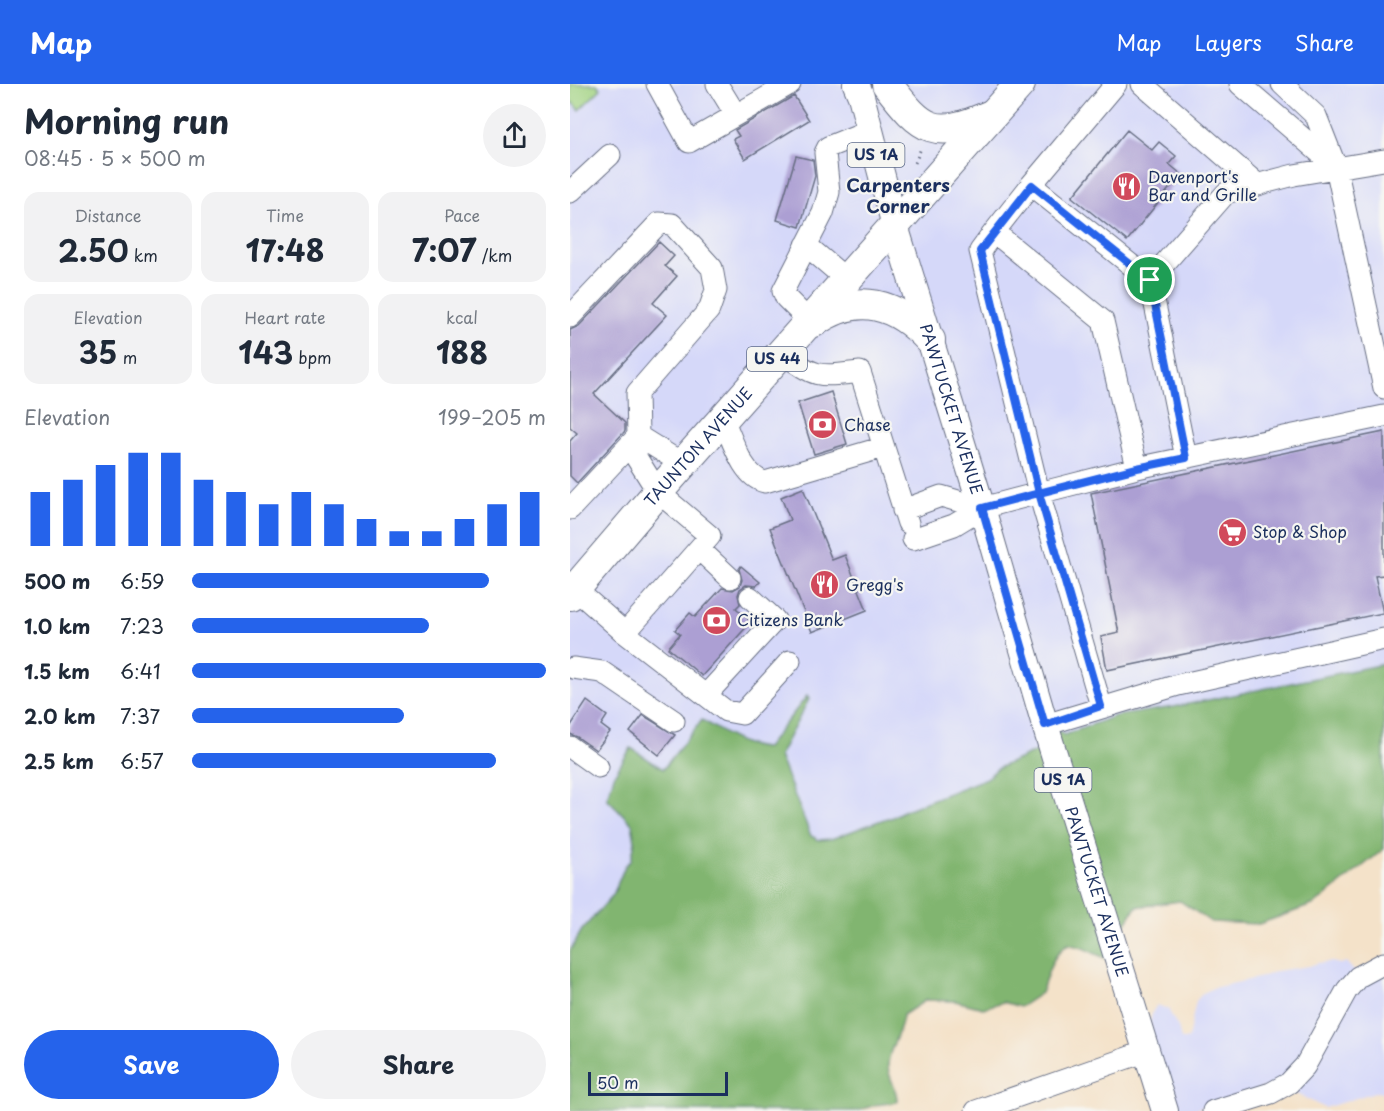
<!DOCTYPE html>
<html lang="en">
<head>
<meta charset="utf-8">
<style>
	body { margin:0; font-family:"Playpen Sans",sans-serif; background:#f2f2f3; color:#1f2937; height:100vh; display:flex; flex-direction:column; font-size:22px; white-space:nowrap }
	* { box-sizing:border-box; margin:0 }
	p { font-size:20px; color:#747a83 }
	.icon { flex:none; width:33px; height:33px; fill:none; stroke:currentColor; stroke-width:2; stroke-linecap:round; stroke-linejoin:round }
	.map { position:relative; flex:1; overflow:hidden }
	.details { display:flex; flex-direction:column; background:#fff; width:570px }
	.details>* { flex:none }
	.scale { position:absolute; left:18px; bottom:15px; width:140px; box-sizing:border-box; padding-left:6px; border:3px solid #1b2f5e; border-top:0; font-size:16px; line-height:21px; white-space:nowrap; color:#1b2f5e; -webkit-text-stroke:4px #f6f6f2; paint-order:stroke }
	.pin { position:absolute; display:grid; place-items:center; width:51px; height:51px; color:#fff; margin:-26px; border:3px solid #fff; border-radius:50%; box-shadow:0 2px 6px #0007 }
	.round { display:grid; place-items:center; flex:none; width:63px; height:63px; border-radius:32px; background:#f2f2f3 }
	.headline { display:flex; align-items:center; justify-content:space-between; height:102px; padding:0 24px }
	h1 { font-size:33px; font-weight:700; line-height:45px }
	.metrics { display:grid; grid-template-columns:repeat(3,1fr); gap:9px; height:102px; padding:6px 24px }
	.metrics div { display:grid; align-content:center; border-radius:15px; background:#f2f2f3; text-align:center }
	.metrics b { font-size:30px; font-weight:700 }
	.metrics small { font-size:16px; font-weight:400 }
	.metrics p { font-size:16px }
	.chart { height:168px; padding:12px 24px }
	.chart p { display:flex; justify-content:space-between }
	.chart svg { width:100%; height:108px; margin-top:6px; stroke:#2563eb; stroke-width:6 }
	.action { display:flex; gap:12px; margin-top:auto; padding:12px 24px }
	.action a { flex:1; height:69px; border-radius:36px; background:#2563eb; color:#fff; font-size:24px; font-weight:700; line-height:69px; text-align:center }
	.action a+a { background:#f2f2f3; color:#1f2937 }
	ul { padding:0 24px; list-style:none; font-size:20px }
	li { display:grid; grid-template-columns:96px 72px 1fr; align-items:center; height:45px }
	li i { height:15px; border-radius:8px; background:#2563eb }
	header { display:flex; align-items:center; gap:36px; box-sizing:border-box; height:84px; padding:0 30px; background:#2563eb; color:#fff }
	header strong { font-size:28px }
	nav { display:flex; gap:33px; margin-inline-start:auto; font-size:21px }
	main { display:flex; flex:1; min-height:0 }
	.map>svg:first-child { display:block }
	.built { fill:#d5d8f9 }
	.green { fill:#a2d382; stroke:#5e8170; stroke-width:1.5 }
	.forest { fill:#81b570; stroke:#4e7267; stroke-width:1.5 }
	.building { fill:#ac9fd3 }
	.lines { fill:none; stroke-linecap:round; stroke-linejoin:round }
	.minor-casing { stroke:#676e83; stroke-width:23 }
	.major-casing { stroke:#676e83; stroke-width:28 }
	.highway-casing { stroke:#676e83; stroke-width:32 }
	.path { stroke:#676e83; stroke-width:3; stroke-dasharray:1.5 4.5; stroke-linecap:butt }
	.minor { stroke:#fff; stroke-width:21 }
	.major { stroke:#fff; stroke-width:26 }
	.highway { stroke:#fff; stroke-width:30 }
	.route-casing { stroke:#fff; stroke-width:12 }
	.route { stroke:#2563eb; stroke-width:8 }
	.labels { text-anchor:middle; stroke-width:4.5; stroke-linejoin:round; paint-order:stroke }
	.shield { fill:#f6f6f2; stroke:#5d6b8a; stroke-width:1.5 }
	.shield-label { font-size:15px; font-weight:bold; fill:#1b2f5e }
	.poi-label { font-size:16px; fill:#1b2f5e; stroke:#f6f6f2; text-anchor:start }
	.street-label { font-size:16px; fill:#1b2f5e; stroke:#f6f6f2 }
	.neighbourhood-label { font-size:18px; font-weight:bold; fill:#1b2f5e; stroke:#f6f6f2 }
</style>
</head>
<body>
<header>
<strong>Map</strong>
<nav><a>Map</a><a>Layers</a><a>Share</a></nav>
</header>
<main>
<section class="details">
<div class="headline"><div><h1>Morning run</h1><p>08:45 · 5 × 500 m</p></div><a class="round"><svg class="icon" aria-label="share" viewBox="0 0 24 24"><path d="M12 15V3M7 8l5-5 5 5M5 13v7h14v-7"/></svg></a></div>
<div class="metrics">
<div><p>Distance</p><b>2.50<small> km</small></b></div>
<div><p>Time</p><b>17:48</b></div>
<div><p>Pace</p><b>7:07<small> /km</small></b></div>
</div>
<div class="metrics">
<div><p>Elevation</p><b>35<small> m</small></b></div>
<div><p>Heart rate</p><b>143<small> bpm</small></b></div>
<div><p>kcal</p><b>188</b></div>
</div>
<div class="chart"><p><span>Elevation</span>199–205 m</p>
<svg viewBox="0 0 160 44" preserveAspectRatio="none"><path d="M5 44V22M15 44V17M25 44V11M35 44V6M45 44V6M55 44V17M65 44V22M75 44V27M85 44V22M95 44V27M105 44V33M115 44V38M125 44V38M135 44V33M145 44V27M155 44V22"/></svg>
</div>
<ul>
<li><b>500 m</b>6:59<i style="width:84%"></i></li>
<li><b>1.0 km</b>7:23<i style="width:67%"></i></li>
<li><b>1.5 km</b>6:41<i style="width:100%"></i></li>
<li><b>2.0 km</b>7:37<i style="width:60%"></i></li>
<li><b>2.5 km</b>6:57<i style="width:86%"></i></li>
</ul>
<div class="action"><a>Save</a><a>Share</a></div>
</section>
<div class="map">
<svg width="814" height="1027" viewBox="0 0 814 1027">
	<rect width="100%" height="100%" fill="#f6f6f2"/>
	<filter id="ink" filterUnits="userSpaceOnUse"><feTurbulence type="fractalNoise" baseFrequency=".0167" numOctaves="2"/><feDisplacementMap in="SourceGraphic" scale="12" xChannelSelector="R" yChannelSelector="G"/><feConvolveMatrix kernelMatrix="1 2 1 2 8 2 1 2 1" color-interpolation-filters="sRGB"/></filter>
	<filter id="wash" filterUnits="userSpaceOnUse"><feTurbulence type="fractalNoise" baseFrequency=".008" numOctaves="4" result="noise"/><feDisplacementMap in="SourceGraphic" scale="24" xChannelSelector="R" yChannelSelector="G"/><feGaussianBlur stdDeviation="1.35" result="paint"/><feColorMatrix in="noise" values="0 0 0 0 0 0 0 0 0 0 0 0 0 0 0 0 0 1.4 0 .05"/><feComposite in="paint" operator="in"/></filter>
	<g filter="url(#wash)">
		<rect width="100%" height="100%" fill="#f4e2c9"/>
		<path class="built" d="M0 0H814V597L333 727 321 734H316L261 755 249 756 0 945Z
			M762 878 770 880 776 878 785 888 814 878V1009L805 1008 755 1024 706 1000 619 1027H593L580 937 583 927 587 921 598 925 608 943 611 955H618L626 917 632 910 643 904 692 893 706 887 740 882 747 879Z"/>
		<path class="green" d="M0 0H27L31 5 9 26 0 16Z"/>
		<path class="forest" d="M814 580V765L745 820 689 840 641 838 610 817 566 823 548 851 537 875 513 864 498 860C481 871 478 891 471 909L450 923 433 918 413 924 385 917 356 916 333 931C332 949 318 963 318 982 318 994 328 1005 327 1018L305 1021 287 1027H0V867L12 846 43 811 55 782 61 777 65 757 62 740 37 714 45 689 61 664 93 685 132 636C152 648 172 663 196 664L237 612 239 615 209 672 241 752 249 756 261 755 317 734H321L333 727 417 694 428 684 481 661 483 642 494 651 545 632 604 623Z"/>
		<g id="blocks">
			<path class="building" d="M224 12 239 36 175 75 163 55 169 52 165 46Z
				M557 46 582 66 589 58 606 72 599 80 611 90 557 157 502 113Z
				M226 72 243 76 245 92 230 143 207 136Z
				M89 158 104 172 95 182 107 192 83 219 97 231 24 310 55 339V347L7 399 0 392V357L7 349 0 343V246L9 242Z
				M261 308 277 360 244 370 228 319Z
				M814 348V491L805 492 813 529 537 586 531 553 549 549 521 409Z
				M233 404 262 476 275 471 297 526 242 548 200 444 220 436 211 413Z
				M171 482 190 498 186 502 176 501 170 505 168 511 170 520 166 524 181 538 132 592 98 564 110 550 105 546 120 529 125 533 152 504 163 506 170 502 172 496 169 485Z
				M17 617 37 632 31 641 40 648 26 666 7 653 0 650V643Z
				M73 631 105 651 89 671 60 648Z"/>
		</g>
	</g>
	<g filter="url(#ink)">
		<use href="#blocks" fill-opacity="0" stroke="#676e83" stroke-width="1.5"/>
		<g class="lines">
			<defs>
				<path id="minor" d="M87 0 119 58 220 0
					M147 0 166 31
					M546 0 461 101 580 196 616 374
					M572 0 688 101
					M670 0 764 81
					M712 0 746 32 766 83 814 304
					M0 108 40 71
					M424 148 461 101
					M236 161 277 196
					M580 196 656 109 724 91 814 76
					M0 233 89 139 102 140 142 184 146 206 139 226 67 309 68 352 0 425
					M240 238 216 214 213 207 253 129 259 108 255 69 258 63 300 46
					M212 269C247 294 247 293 290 288L338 439
					M153 335C162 354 172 393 195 398L314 363
					M68 352 113 380
					M333 426 371 412 412 424
					M343 455 384 441 412 424 469 409 567 384 814 332
					M129 465 160 494
					M5 505 55 549 156 627 172 630 220 577
					M55 549 140 452 88 408 59 362
					M3 584 32 588 104 637
					M136 611 205 536 180 513
					M531 622 469 409 410 167 424 148 533 237 567 384
					M475 641 608 601 814 555
					M0 663 28 683
					M406 1027 577 967
					M643 1027 701 1009 719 999 735 982 777 906 788 893 814 879"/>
				<g id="major">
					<path id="s1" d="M286 0 291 12 325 142 412 424 475 641 595 1027"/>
				</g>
				<g id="highway">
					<path d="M317 0C353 47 364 56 421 31"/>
					<path d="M244 238C288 207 326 219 360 256"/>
					<path id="s2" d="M0 511 88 408 450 0"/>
				</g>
			</defs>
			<use href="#minor" class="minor-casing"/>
			<use href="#major" class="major-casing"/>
			<use href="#highway" class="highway-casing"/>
			<path class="path" d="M345 79 351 64"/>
			<use href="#minor" class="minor"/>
			<use href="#major" class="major"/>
			<use href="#highway" class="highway"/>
		</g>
	</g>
	<g class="lines" filter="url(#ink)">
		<defs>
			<path id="route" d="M580 196 462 101 410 167 469 409 412 424 475 641 531 622 469 409 567 384 616 374 580 196"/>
		</defs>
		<use href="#route" class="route-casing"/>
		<use href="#route" class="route"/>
	</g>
	<defs>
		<symbol id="restaurant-disc" viewBox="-11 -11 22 22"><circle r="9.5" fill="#d1495b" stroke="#f6f6f2"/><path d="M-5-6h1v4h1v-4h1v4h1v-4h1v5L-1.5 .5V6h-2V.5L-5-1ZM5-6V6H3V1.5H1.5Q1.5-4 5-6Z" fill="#fff"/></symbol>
		<symbol id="bank-disc" viewBox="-11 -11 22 22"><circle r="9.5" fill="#d1495b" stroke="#f6f6f2"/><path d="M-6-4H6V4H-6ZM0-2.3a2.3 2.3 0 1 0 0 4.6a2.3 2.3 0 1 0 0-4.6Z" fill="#fff"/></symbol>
		<symbol id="supermarket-disc" viewBox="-11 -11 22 22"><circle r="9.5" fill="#d1495b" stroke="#f6f6f2"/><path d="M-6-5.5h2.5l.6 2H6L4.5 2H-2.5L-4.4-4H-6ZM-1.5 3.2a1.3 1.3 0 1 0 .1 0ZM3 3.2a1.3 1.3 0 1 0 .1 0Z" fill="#fff"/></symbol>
	</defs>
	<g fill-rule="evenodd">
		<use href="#restaurant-disc" x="540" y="86" width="33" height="33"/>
		<use href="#bank-disc" x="236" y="324" width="33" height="33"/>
		<use href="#supermarket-disc" x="646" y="432" width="33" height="33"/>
		<use href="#restaurant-disc" x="238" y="484" width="33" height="33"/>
		<use href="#bank-disc" x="130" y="520" width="33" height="33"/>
	</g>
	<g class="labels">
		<g class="shield">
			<rect x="277.5" y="59" width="57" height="24" rx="4.5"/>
			<rect x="177" y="263" width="60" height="24" rx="4.5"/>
			<rect x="464.5" y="684" width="57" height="24" rx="4.5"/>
		</g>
		<g class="shield-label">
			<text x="306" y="76">US 1A</text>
			<text x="207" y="280">US 44</text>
			<text x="493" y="701">US 1A</text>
		</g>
		<g class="poi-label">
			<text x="578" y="99">Davenport's<tspan x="578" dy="18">Bar and Grille</tspan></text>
			<text x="274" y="347">Chase</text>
			<text x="683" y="454">Stop &amp; Shop</text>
			<text x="276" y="507">Gregg's</text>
			<text x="167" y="542">Citizens Bank</text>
		</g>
		<g class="street-label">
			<text dy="6" stroke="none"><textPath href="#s1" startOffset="339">PAWTUCKET AVENUE</textPath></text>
			<text dy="6" stroke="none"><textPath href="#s2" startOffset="196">TAUNTON AVENUE</textPath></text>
			<text dy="6" stroke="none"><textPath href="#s1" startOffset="843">PAWTUCKET AVENUE</textPath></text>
		</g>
		<g class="neighbourhood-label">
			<text x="328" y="108">Carpenters<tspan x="328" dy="21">Corner</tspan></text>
		</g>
	</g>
</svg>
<div class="scale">50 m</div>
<div class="pin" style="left:580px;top:196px;background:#1e9e55"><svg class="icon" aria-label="arrive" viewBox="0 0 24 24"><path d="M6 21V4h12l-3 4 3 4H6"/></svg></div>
</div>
</main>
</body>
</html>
